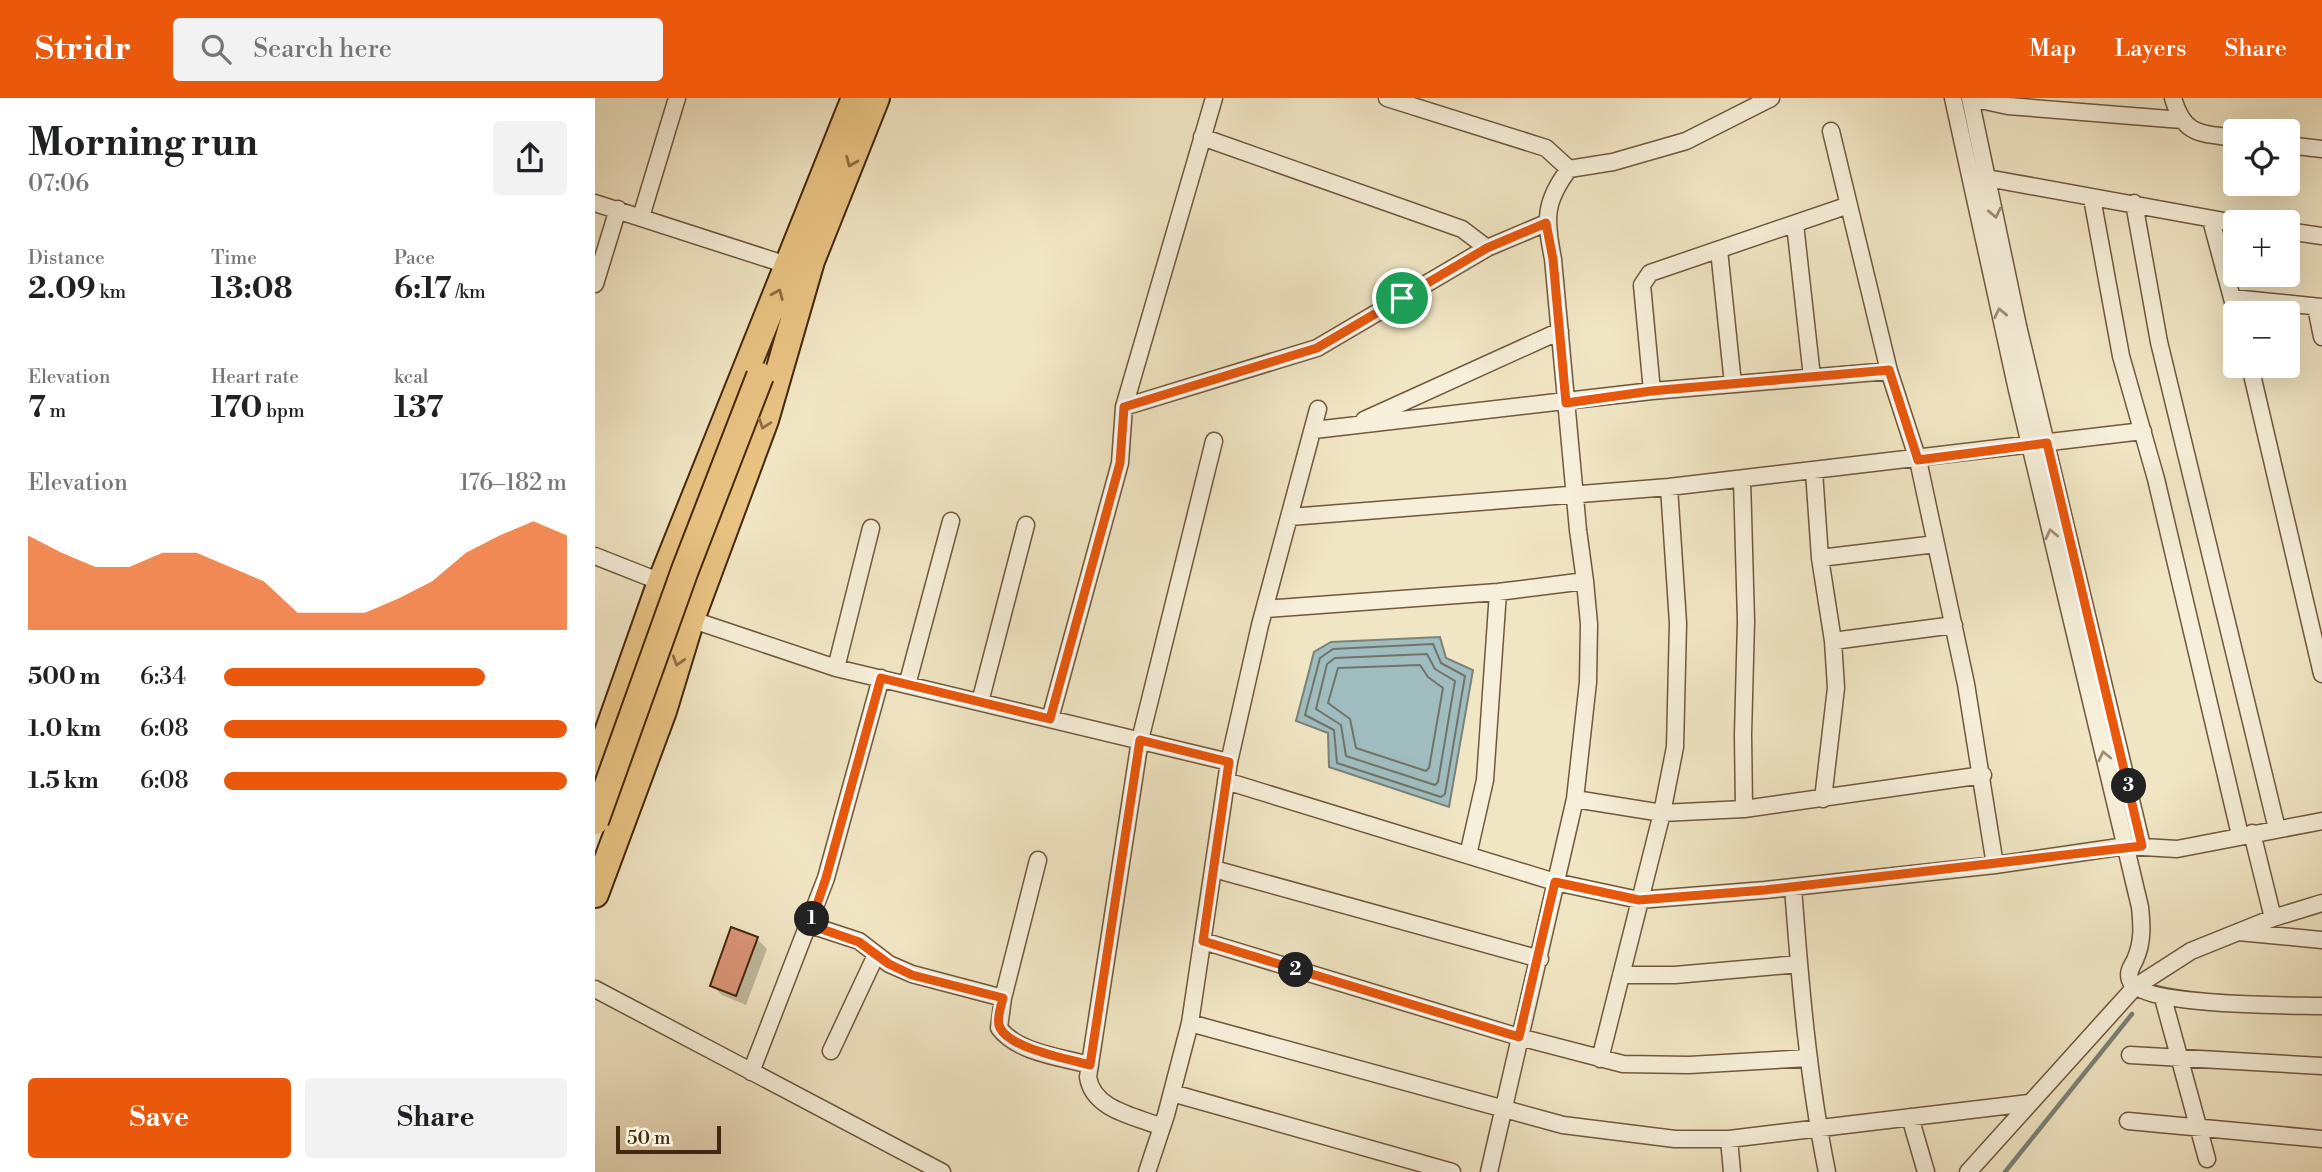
<!DOCTYPE html>
<html lang="en">
<head>
<meta charset="utf-8">
<style>
	body { margin:0; font-family:"Libre Bodoni",serif; background:#f2f2f2; color:#202124; height:100vh; display:flex; flex-direction:column; font-size:26px; white-space:nowrap }
	* { box-sizing:border-box; margin:0 }
	p { font-size:23px; color:#757577 }
	.icon { flex:none; width:38px; height:38px; fill:none; stroke:currentColor; stroke-width:2; stroke-linecap:round; stroke-linejoin:round }
	.map { position:relative; flex:1; overflow:hidden }
	.side { display:flex; flex-direction:column; background:#fff; width:595px }
	.side>* { flex:none }
	.tools { position:absolute; left:1628px; top:21px; display:grid; gap:14px }
	.tools a { display:grid; place-items:center; width:77px; height:77px; border-radius:7px; background:#fff; box-shadow:0 7px 28px #0002; font-size:35px }
	.scale { position:absolute; left:21px; bottom:18px; width:105px; box-sizing:border-box; padding-left:7px; border:4px solid #45290f; border-top:0; font-size:19px; line-height:24px; white-space:nowrap; color:#45290f; -webkit-text-stroke:5px #f6efd9; paint-order:stroke }
	.pin { position:absolute; display:grid; place-items:center; width:60px; height:60px; color:#fff; margin:-30px; border:4px solid #fff; border-radius:50%; box-shadow:0 2px 7px #0007 }
	.km { position:absolute; width:35px; height:35px; margin:-18px; border-radius:50%; background:#222; color:#fff; font-size:19px; line-height:35px; text-align:center }
	.round { display:grid; place-items:center; flex:none; width:74px; height:74px; border-radius:7px; background:#f2f2f2 }
	.headline { display:flex; align-items:center; justify-content:space-between; height:119px; padding:0 28px }
	h1 { font-size:38px; font-weight:700; line-height:52px }
	.stats { display:grid; grid-template-columns:repeat(3,1fr); gap:10px; height:119px; padding:7px 28px }
	.stats div { display:grid; align-content:center }
	.stats b { font-size:30px; font-weight:700 }
	.stats small { font-size:19px; font-weight:400 }
	.stats p { font-size:19px }
	.chart { height:196px; padding:14px 28px }
	.chart p { display:flex; justify-content:space-between }
	.chart svg { width:100%; height:126px; margin-top:7px; fill:#ea580c; opacity:.7 }
	.primary-button { display:flex; gap:14px; margin-top:auto; padding:14px 28px }
	.primary-button a { flex:1; height:80px; border-radius:7px; background:#ea580c; color:#fff; font-size:28px; font-weight:700; line-height:80px; text-align:center }
	.primary-button a+a { background:#f2f2f2; color:#202124 }
	ul { padding:0 28px; list-style:none; font-size:23px }
	li { display:grid; grid-template-columns:112px 84px 1fr; align-items:center; height:52px }
	li i { height:18px; border-radius:9px; background:#ea580c }
	header { display:flex; align-items:center; gap:42px; box-sizing:border-box; height:98px; padding:0 35px; background:#ea580c; color:#fff }
	header strong { font-size:33px }
	nav { display:flex; gap:38px; margin-inline-start:auto; font-size:24px }
	.search { width:490px; height:63px; background:#f2f2f2; display:flex; align-items:center; gap:18px; box-sizing:border-box; padding:0 24px; border-radius:7px; color:#757577; font-size:26px }
	main { display:flex; flex:1; min-height:0 }
	.map>svg:first-child { display:block }
	.water { fill:#9fbdbf; stroke:#7b8279; stroke-width:2 }
	.shadow { fill:#0003 }
	.lines { fill:none; stroke-linecap:round; stroke-linejoin:round }
	.shore { stroke:#727367; stroke-width:2 }
	.stream { stroke:#7b8279; stroke-width:4.5 }
	.building { fill:#db9678; stroke:#45290f; stroke-width:2 }
	.minor-casing { stroke:#70583c; stroke-width:19 }
	.primary-casing { stroke:#45290f; stroke-width:30 }
	.minor { stroke:#f6efd9; stroke-width:16 }
	.primary { stroke:#e8c382; stroke-width:26 }
	.primary-bridge-casing { stroke:#45290f; stroke-width:30; stroke-linecap:butt }
	.primary-bridge { stroke:#e8c382; stroke-width:26 }
	.oneway { stroke:#8e6e43 }
	.oneway2 { stroke:#9e8c74 }
	.route-casing { stroke:#fff; stroke-width:14 }
	.route { stroke:#ea580c; stroke-width:9 }
</style>
</head>
<body>
<header>
<strong>Stridr</strong>
<div class="search"><svg class="icon" aria-label="search" viewBox="0 0 24 24"><circle cx="10" cy="10" r="6"/><path d="M15 15l6 6"/></svg>Search here</div>
<nav><a>Map</a><a>Layers</a><a>Share</a></nav>
</header>
<main>
<section class="side">
<div class="headline"><div><h1>Morning run</h1><p>07:06</p></div><a class="round"><svg class="icon" aria-label="share" viewBox="0 0 24 24"><path d="M12 15V3M7 8l5-5 5 5M5 13v7h14v-7"/></svg></a></div>
<div class="stats">
<div><p>Distance</p><b>2.09<small> km</small></b></div>
<div><p>Time</p><b>13:08</b></div>
<div><p>Pace</p><b>6:17<small> /km</small></b></div>
</div>
<div class="stats">
<div><p>Elevation</p><b>7<small> m</small></b></div>
<div><p>Heart rate</p><b>170<small> bpm</small></b></div>
<div><p>kcal</p><b>137</b></div>
</div>
<div class="chart"><p><span>Elevation</span>176–182 m</p>
<svg viewBox="0 0 160 44" preserveAspectRatio="none"><path d="M0 44V11L10 17L20 22L30 22L40 17L50 17L60 22L70 27L80 38L90 38L100 38L110 33L120 27L130 17L140 11L150 6L160 11V44z"/></svg>
</div>
<ul>
<li><b>500 m</b>6:34<i style="width:76%"></i></li>
<li><b>1.0 km</b>6:08<i style="width:100%"></i></li>
<li><b>1.5 km</b>6:08<i style="width:100%"></i></li>
</ul>
<div class="primary-button"><a>Save</a><a>Share</a></div>
</section>
<div class="map">
<svg width="1727" height="1074" viewBox="0 0 1727 1074">
	<rect width="100%" height="100%" fill="#f1e6c4"/>
	<filter id="stains"><feTurbulence type="fractalNoise" baseFrequency=".00286" numOctaves="4"/><feColorMatrix values="0 0 0 0 .2 0 0 0 0 .09 0 0 0 0 .02 0 0 0 .5 -.17"/></filter>
	<radialGradient id="worn" r=".72"><stop offset=".6" stop-color="#630" stop-opacity="0"/><stop offset="1" stop-color="#630" stop-opacity=".3"/></radialGradient>
	<path class="water" d="M845 539 851 560 878 572 854 709 734 669 733 635 701 623 719 554 736 544Z"/>
	<path class="shadow" d="M162 841 172 851 151 907 127 897 117 887Z"/>
	<g class="lines">
		<path class="shore" d="M838 546 846 565 870 578 850 696 846 699 742 665 739 632 710 617 725 560 738 551Z
			M832 556 840 571 860 583 843 684 840 687 751 658 746 627 721 611 732 566 740 560Z
			M825 567 833 579 848 590 834 670 831 673 761 650 755 621 733 605 743 570Z"/>
		<path class="stream" d="M1410 1074 1537 916"/>
	</g>
	<path class="building" d="M136 829 163 839 141 898 115 888Z"/>
	<g class="lines">
		<defs>
			<path id="minor" d="M792 0 951 50 974 71
				M1358 0 1422 292 1545 809C1547 828 1548 844 1540 862 1537 868 1532 874 1535 882 1545 909 1697 907 1727 908
				M1375 0 1423 228 1547 748
				M1376 0 1413 8 1587 22
				M1578 0C1589 38 1605 35 1640 40
				M1236 33 1294 273 1323 362 1371 586 1400 767
				M607 39 867 131 892 150
				M1692 47 1727 51
				M1392 80 1640 125
				M1497 100 1526 258 1561 381 1645 737
				M0 105 195 168
				M1539 105 1564 244 1682 731
				M46 119 82 0
				M1616 122 1641 215
				M1200 126 1217 279
				M1692 133 1727 138
				M1124 152 1138 286
				M0 186 23 111
				M1637 200 1727 209
				M1721 209 1727 239
				M1655 268 1727 576
				M1057 293 1047 187 1055 175 1254 107
				M529 309 722 250 892 150 951 125
				M769 322 965 233
				M719 332 1057 293 1294 273
				M1219 373 1225 460 1238 543 1241 590 1228 701
				M1147 381 1151 523 1148 636 1149 711
				M695 419 1074 389 1548 333
				M0 458 66 484
				M1225 460 1341 446
				M670 511 903 494 990 483
				M89 519 241 570 634 664
				M1238 543 1359 527
				M241 570 276 430
				M312 587 356 423
				M385 604 431 427
				M455 621 525 365 529 309 619 0
				M631 683 960 784 1044 802 1170 792 1400 767 1531 748 1582 751 1727 723
				M980 701 1067 715 1149 711 1388 677
				M1657 735 1678 820
				M873 757 890 682 903 494
				M443 762 408 900 404 930C423 955 466 959 495 967
				M619 771 945 861
				M1198 789C1205 884 1213 980 1232 1074
				M215 827 264 843 294 866 317 876 408 900
				M1643 834 1727 842
				M608 843 924 939 1028 966 1094 967 1214 960
				M1026 877H1080L1204 866
				M0 891 347 1074
				M1568 900 1612 1061
				M595 925 968 1027 1080 1041H1134L1434 1005
				M236 953 281 857
				M1535 957 1727 968
				M1005 961 1067 715 1080 649 1083 525 1074 389
				M156 974 231 780 286 580
				M577 995 857 1074
				M1315 1019 1331 1074
				M1533 1023 1727 1041
				M567 1029C540 1018 498 1012 493 979L545 642 619 343
				M1134 1041 1137 1074
				M552 1074 571 1017 595 925 634 664 665 527 723 311
				M894 1074 980 701 993 584 994 526 990 483 983 432 958 161C950 121 949 104 974 71L1018 64 1091 43 1176 0
				M1373 1074 1540 889 1596 853 1678 820 1727 805"/>
			<path id="primary" d="M0 671 66 484 260 0
				M0 796 68 613 96 521 170 322 216 163 281 0"/>
		</defs>
		<use href="#minor" class="minor-casing"/>
		<use href="#primary" class="primary-casing"/>
		<use href="#minor" class="minor"/>
		<use href="#primary" class="primary"/>
		<defs>
			<path id="primary-bridge" d="M0 723 90 472 165 278"/>
		</defs>
		<use href="#primary-bridge" class="primary-bridge-casing"/>
		<use href="#primary-bridge" class="primary-bridge"/>
	</g>
	<defs><path id="oneway-chevron" d="M-2-3.5L2.5 0L-2 3.5" fill="none" stroke-width="1.6" stroke-linecap="round" stroke-linejoin="round" transform="scale(1.75)"/></defs>
	<g class="oneway">
		<use href="#oneway-chevron" transform="translate(256 64) rotate(112)"/>
		<use href="#oneway-chevron" transform="translate(183 196) rotate(-67)"/>
		<use href="#oneway-chevron" transform="translate(169 326) rotate(109)"/>
		<use href="#oneway-chevron" transform="translate(83 563) rotate(107)"/>
	</g>
	<g class="oneway2">
		<use href="#oneway-chevron" transform="translate(1400 115) rotate(78)"/>
		<use href="#oneway-chevron" transform="translate(1405 215) rotate(-102)"/>
		<use href="#oneway-chevron" transform="translate(1456 436) rotate(-103)"/>
		<use href="#oneway-chevron" transform="translate(1509 658) rotate(-103)"/>
	</g>
	<g class="lines">
		<defs>
			<path id="route" d="M951 125 958 161 971 305 1056 293 1294 272 1323 362 1452 345 1547 748 1170 792 1044 802 960 784 924 939 608 843 634 664 545 642 495 967C474 961 410 950 404 927 402 919 406 908 408 900L317 877 294 866 264 844 215 827 231 780 286 580 455 621 525 365 529 309 722 250 892 150Z"/>
		</defs>
		<use href="#route" class="route-casing"/>
		<use href="#route" class="route"/>
	</g>
	<rect width="100%" height="100%" filter="url(#stains)"/>
	<rect width="100%" height="100%" fill="url(#worn)"/>
</svg>
<div class="tools">
<a><svg class="icon" aria-label="locate" viewBox="0 0 24 24"><circle cx="12" cy="12" r="6"/><path d="M12 2v4M12 18v4M2 12h4M18 12h4"/></svg></a>
<a>+</a>
<a>−</a>
</div>
<div class="scale">50 m</div>
<div class="pin" style="left:807px;top:200px;background:#1e9e55"><svg class="icon" aria-label="arrive" viewBox="0 0 24 24"><path d="M6 21V4h12l-3 4 3 4H6"/></svg></div>
<b class="km" style="left:217px;top:821px">1</b>
<b class="km" style="left:701px;top:872px">2</b>
<b class="km" style="left:1534px;top:688px">3</b>
</div>
</main>
</body>
</html>
